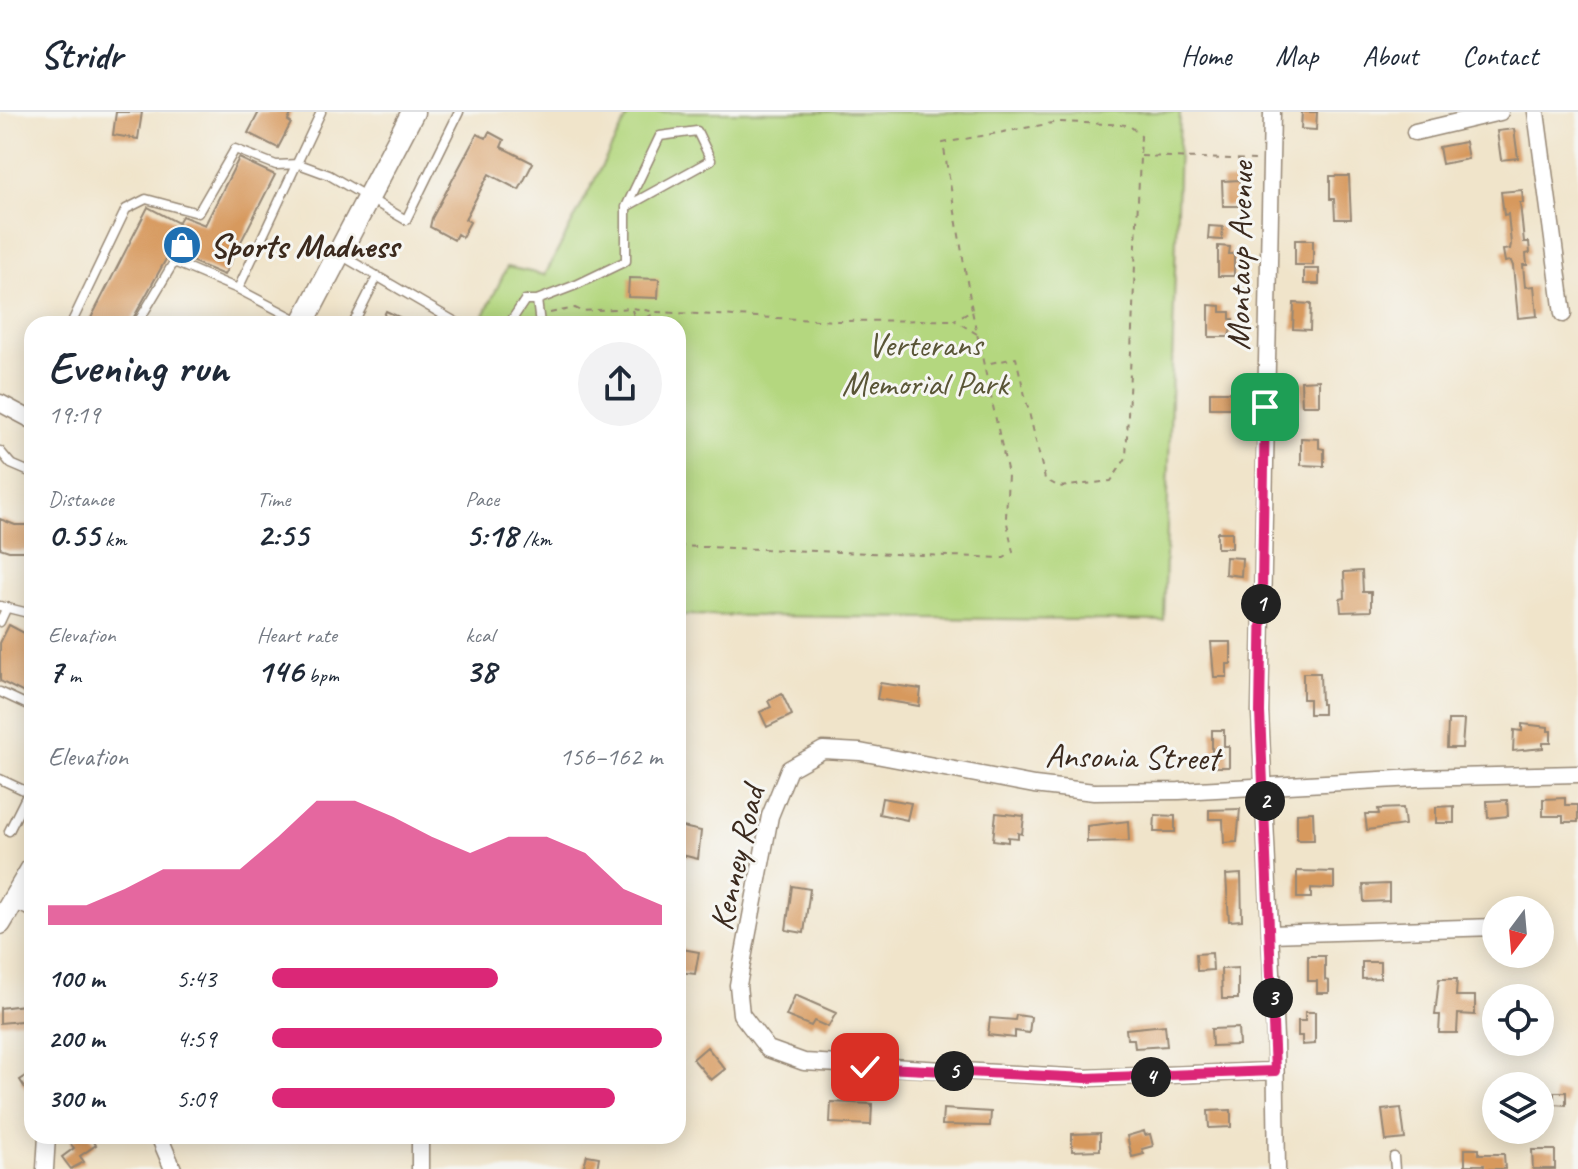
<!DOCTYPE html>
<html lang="en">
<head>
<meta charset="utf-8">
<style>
	body { margin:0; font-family:Caveat,sans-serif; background:#f2f2f3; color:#1f2937; height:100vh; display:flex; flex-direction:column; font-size:30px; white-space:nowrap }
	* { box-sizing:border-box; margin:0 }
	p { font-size:26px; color:#747a83 }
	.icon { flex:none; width:44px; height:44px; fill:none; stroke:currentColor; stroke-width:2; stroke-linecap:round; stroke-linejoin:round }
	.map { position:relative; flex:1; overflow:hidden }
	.side { position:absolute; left:24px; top:204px; width:662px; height:828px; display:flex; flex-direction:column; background:#fff; border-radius:24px; box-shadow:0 4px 20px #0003 }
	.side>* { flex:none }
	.needle { width:52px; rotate:196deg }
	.buttons { position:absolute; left:1482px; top:784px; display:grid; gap:16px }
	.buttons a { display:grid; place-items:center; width:72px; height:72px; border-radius:50%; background:#fff; box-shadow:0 4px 20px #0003; font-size:40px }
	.pin { position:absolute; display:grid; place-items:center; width:68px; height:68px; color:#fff; margin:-34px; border-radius:16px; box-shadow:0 4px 12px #0006 }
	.km { position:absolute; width:40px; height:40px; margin:-20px; border-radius:50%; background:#222; color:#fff; font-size:22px; line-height:40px; text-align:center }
	.round { display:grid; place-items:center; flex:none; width:84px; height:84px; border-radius:42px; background:#f2f2f3 }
	.head { display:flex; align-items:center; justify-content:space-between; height:136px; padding:0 24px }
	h1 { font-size:44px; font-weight:600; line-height:60px }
	.stats { display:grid; grid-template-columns:repeat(3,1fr); gap:12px; height:136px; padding:8px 24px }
	.stats div { display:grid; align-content:center }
	.stats b { font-size:34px; font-weight:600 }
	.stats small { font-size:22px; font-weight:400 }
	.stats p { font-size:22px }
	.chart { height:224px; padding:16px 24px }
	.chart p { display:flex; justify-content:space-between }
	.chart svg { width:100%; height:144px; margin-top:8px; fill:#db2777; opacity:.7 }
	ul { padding:0 24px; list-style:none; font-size:26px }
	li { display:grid; grid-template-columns:128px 96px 1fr; align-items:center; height:60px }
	li i { height:20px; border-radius:10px; background:#db2777 }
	header { display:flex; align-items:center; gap:48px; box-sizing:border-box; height:112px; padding:0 40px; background:#fff; border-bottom:2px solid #e0e1e3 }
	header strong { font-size:38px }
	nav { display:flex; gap:44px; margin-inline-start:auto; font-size:28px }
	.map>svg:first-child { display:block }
	.green { fill:#b4d77f; stroke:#78804e; stroke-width:2 }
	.building { fill:#d7995d }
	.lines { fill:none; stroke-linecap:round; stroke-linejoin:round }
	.lane-casing { stroke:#968774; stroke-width:11 }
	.street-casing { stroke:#968774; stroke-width:19 }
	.secondary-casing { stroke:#968774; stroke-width:25 }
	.path { stroke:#968774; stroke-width:2; stroke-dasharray:6 6; stroke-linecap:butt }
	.lane { stroke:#fff; stroke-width:8 }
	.street { stroke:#fff; stroke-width:16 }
	.secondary { stroke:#fff; stroke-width:22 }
	.route-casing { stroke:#fff; stroke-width:16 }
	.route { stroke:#db2777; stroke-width:10 }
	.labels { text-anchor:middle; stroke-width:6; stroke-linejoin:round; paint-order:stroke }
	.poi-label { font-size:34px; font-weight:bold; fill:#3b2a1e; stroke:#f6f6f2; text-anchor:start }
	.street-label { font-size:34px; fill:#3b2a1e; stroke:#f6f6f2 }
	.park-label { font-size:34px; fill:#595536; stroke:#f6f6f2 }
</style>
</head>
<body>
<header>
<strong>Stridr</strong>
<nav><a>Home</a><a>Map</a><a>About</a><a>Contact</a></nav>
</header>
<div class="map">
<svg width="1578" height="1057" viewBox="0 0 1578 1057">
	<rect width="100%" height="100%" fill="#f6f6f2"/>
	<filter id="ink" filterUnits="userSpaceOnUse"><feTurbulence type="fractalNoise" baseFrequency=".0125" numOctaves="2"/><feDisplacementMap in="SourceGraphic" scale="16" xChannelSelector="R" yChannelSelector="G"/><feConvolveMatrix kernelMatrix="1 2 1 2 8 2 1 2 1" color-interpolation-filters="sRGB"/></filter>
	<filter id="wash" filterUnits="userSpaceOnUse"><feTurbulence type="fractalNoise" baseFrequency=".006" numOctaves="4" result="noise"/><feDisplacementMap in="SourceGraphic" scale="32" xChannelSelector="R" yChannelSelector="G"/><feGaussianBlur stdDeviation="1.8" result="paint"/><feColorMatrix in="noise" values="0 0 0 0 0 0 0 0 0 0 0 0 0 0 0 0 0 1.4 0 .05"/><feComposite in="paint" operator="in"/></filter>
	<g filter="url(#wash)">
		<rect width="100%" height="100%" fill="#f0e4ca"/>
		<path class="green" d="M630 0H1180L1164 509 678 503V212H480L507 155 545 163Z"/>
		<g id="blocks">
			<path class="building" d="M116 0H142L138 27 113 23Z
				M259 0H292L288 9 291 11 278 36 248 21Z
				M1302 0H1317L1316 18 1301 17Z
				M1514 17 1518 46 1501 48 1497 19Z
				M489 20 504 28 501 35 533 51 519 78 489 62 465 107 470 110 462 125 457 122 454 128 430 115 432 106 477 22 486 26Z
				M1465 30 1468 47 1442 52 1439 35Z
				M239 46 275 63 224 163 170 140 130 212H88L148 95 178 111 182 104 205 113Z
				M1330 64H1349L1351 107H1335L1334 87H1330Z
				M1240 68V94H1223L1222 69Z
				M1522 78 1523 91H1520L1524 130H1529L1530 141 1526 142 1527 153H1523L1525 175 1534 174 1537 204 1518 206 1513 154 1511 149 1505 150 1503 138 1510 137 1511 132 1508 102 1504 103 1501 80Z
				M1209 114 1223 115 1222 128 1208 127Z
				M1295 128H1313V153H1295Z
				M1218 134 1230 135 1229 142H1234V164H1218Z
				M1304 157H1319V172H1304Z
				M629 166 659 167 658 186 628 185Z
				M1294 191 1311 192 1310 218 1293 217Z
				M1209 193 1221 194V200H1230V207H1233L1229 225H1209Z
				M386 199 414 212H380Z
				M1319 268V293H1302L1301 269Z
				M1210 280H1242V296H1210Z
				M1301 326 1319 327V336L1324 337V354L1301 353Z
				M0 407 15 413H32V439H9L0 436Z
				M1217 420H1232V436H1217Z
				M1226 445 1242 446 1241 464 1225 462Z
				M1362 459 1363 480H1371V499L1341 500 1340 487 1345 486 1344 460Z
				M9 513 32 525V585L0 569V531Z
				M1211 530H1231V552H1227V565H1214Z
				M1303 561H1320L1321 592H1323V602H1309V587H1303Z
				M880 571 921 577 919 594 877 587Z
				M782 582 792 603 767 615 760 600 771 595 768 589Z
				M1448 608H1464L1462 636H1447Z
				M1522 612 1548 615V619H1551V631H1543V636L1513 639 1514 618 1522 619Z
				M1212 618H1224V634H1229V655H1212Z
				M882 686 911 691 907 708 879 702Z
				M1565 686V693H1578V710H1563V704H1543V687Z
				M1507 688 1508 704 1488 706 1487 689Z
				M1454 694V711H1436V695Z
				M1403 696 1405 713 1367 718 1365 702H1379L1378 697Z
				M1240 697 1237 730 1224 731 1223 707H1209V698Z
				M1313 700 1314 728H1297V701Z
				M996 701 1024 704 1022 722 1018 721V726L1008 725V730L993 728Z
				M1155 703 1175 704V720H1154Z
				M1128 709 1129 729 1087 730V714Z
				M678 714 701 719 698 747 678 742Z
				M1297 759 1334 760V777L1311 776V786H1297Z
				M1241 762 1242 808 1229 809 1226 763Z
				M1389 772V789L1364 790 1363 773Z
				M792 774 810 777 804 821 786 818Z
				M682 837 699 840 695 862 678 860Z
				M1212 841 1213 858 1197 859 1196 842Z
				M1308 844H1325V868L1329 869V881H1317V869H1308Z
				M1362 850H1380V866L1362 867Z
				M1238 856V887H1222L1221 857Z
				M1439 867H1457L1456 884H1475V903L1458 902 1457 921H1439L1440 903H1435Z
				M795 883 836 901 828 915 814 909 811 914 786 904Z
				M32 892V908L0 911V896Z
				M1305 900H1315V932L1302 933V924H1298V909H1305Z
				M1016 903 1031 905 1029 921 1015 919V926L988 923 990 906 1015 908Z
				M1165 913 1167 934 1135 936 1134 927H1127L1126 917Z
				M1238 916 1239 933 1212 934 1211 917Z
				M707 935 725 957 711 968 693 947Z
				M32 960V987L20 968Z
				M1554 980H1566V993L1554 992Z
				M831 990 872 992 871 1013 830 1011Z
				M1401 996 1405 1027 1386 1029 1382 998Z
				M943 997 991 1000 990 1014 942 1013Z
				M1231 998V1015L1209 1016 1208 999Z
				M1144 1019 1145 1023 1150 1022 1153 1034 1142 1037 1144 1042 1132 1045 1127 1024Z
				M1100 1021V1038L1072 1039V1022Z
				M79 1024H89L96 1033 80 1044 84 1050 71 1057 62 1045 74 1036 70 1031Z
				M1465 1037H1479V1042H1504L1505 1057H1484V1053H1465Z
				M1532 1038H1555V1057H1533Z
				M587 1043 599 1045 597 1057H583Z"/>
		</g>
	</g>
	<g filter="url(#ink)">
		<use href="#blocks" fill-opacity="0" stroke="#968774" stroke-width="2"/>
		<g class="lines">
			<defs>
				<path id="lane" d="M339 142 459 212
					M238 177 321 0
					M537 188 576 173 626 149V95L660 24 697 19 711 48 626 95
					M71 212 126 97 146 87 198 101 235 37 276 53 299 52 329 63 406 108 459 0
					M137 212 174 150 238 177 299 209
					M353 212 377 165
					M509 212 525 188H537L540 212
					M0 339 11 352 32 361
					M0 494 32 502
					M0 510 7 495
					M0 580 32 595
					M0 667 32 682
					M9 719 32 673
					M1394 1045 1395 1057"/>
				<path id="street" d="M1272 0 1260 600 1275 926 1277 1057
					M1536 0 1563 202
					M1415 20 1500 0
					M0 291 32 308
					M14 789 32 796
					M1270 822 1496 815
					M1275 959 1086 966 804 950 768 937 741 902 738 873 770 704 789 657 823 638 860 640 1034 673 1094 680 1179 679 1416 666 1578 662
					M159 1024 173 1057
					M420 1024V1057
					M45 1057 47 1024"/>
				<path id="secondary" d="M302 212 413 0
					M0 811 32 757"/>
			</defs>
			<use href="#lane" class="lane-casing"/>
			<use href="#street" class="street-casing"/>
			<use href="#secondary" class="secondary-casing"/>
			<path class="path" d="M1141 44 1258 48
				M632 198 636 211
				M550 201 575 196 581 199 632 196 656 200 837 209 953 208
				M636 212 655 201
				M977 222 954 208 972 198 943 31 1058 10 1129 13 1141 24 1126 346 1111 369 1059 375 1045 367 1016 246 985 252
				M678 434 1004 446 1013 440 1006 406 1008 362 972 199"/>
			<use href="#lane" class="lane"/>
			<use href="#street" class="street"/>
			<use href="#secondary" class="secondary"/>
		</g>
	</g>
	<g class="lines" filter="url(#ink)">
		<defs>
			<path id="route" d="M865 955 1086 966 1275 959 1260 600 1265 295"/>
		</defs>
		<use href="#route" class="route-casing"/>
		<use href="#route" class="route"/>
	</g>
	<defs>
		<symbol id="shop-disc" viewBox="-11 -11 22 22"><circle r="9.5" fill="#1f6fb2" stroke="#f6f6f2"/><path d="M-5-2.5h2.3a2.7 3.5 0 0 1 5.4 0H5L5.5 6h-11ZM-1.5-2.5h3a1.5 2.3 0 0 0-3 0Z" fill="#fff"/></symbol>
	</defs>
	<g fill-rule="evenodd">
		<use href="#shop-disc" x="160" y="111" width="44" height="44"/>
	</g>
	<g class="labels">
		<g class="poi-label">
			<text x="210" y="145">Sports Madness</text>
		</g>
		<g class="street-label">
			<text transform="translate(1239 144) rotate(-89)" y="12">Montaup Avenue</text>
			<text transform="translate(1132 644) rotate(1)" y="12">Ansonia Street</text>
			<text transform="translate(736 746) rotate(-77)" y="12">Kenney Road</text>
		</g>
		<g class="park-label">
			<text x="925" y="244">Verterans<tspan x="925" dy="39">Memorial Park</tspan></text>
		</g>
	</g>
</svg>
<div class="buttons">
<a><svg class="needle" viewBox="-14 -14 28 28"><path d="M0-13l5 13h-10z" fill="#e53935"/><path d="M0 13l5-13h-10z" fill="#747a83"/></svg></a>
<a><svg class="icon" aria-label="locate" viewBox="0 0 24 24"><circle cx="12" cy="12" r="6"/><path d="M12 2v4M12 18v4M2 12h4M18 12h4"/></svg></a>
<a><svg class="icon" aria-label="layers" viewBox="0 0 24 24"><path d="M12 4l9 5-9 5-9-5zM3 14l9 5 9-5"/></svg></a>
</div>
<div class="pin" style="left:1265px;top:295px;background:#1e9e55"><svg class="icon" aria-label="arrive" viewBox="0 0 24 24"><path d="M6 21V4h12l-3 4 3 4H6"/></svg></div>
<div class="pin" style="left:865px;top:955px;background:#d93025"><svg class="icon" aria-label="check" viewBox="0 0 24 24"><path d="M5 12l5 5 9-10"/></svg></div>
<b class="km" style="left:1261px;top:492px">1</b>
<b class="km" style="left:1265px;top:689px">2</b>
<b class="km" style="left:1273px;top:886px">3</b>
<b class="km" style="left:1151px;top:965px">4</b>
<b class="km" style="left:954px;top:959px">5</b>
<section class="side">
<div class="head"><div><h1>Evening run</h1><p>19:19</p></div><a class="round"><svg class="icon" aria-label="share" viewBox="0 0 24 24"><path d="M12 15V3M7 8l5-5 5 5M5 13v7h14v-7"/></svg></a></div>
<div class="stats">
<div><p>Distance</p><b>0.55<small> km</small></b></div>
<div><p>Time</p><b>2:55</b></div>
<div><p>Pace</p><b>5:18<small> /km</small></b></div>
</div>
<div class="stats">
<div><p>Elevation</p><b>7<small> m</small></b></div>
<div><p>Heart rate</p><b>146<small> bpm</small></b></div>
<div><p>kcal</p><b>38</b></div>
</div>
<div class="chart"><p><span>Elevation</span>156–162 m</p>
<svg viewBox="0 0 160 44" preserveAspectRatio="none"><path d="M0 44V38L10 38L20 33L30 27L40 27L50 27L60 17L70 6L80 6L90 11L100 17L110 22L120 17L130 17L140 22L150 33L160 38V44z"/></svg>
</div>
<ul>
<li><b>100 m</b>5:43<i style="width:58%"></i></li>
<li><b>200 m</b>4:59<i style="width:100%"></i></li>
<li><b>300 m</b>5:09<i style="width:88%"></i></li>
</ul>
</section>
</div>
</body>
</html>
